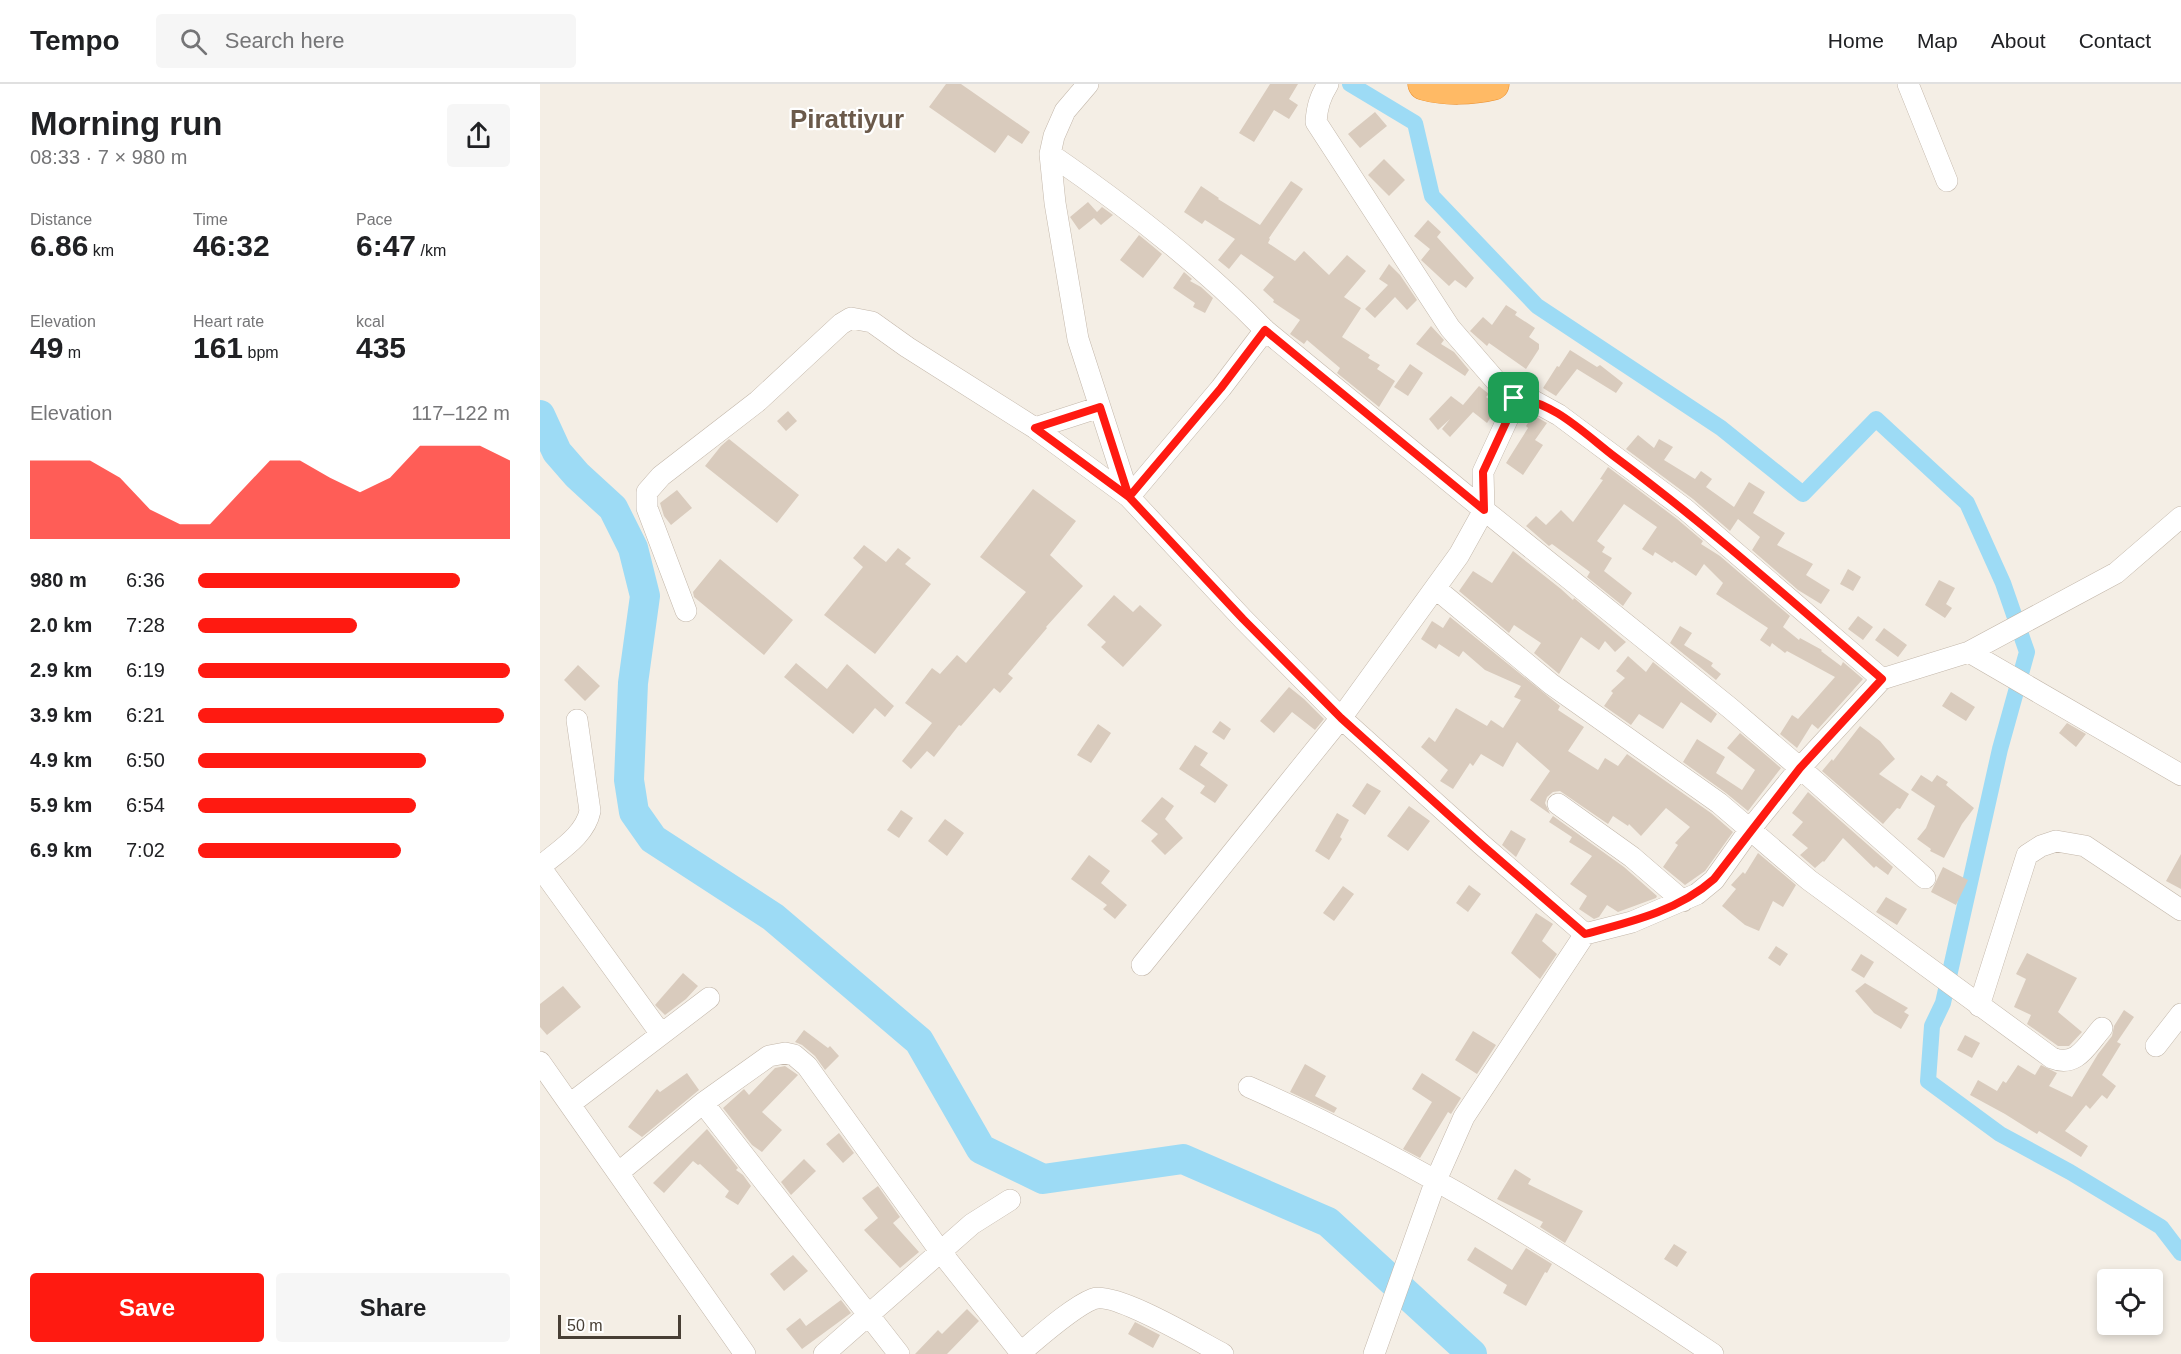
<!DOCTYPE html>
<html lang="en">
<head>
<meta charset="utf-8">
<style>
	body { margin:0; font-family:Helvetica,sans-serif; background:#f6f6f6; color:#202124; height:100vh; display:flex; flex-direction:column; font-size:22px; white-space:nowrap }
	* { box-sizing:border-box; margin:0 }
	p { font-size:20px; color:#757577 }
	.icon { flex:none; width:33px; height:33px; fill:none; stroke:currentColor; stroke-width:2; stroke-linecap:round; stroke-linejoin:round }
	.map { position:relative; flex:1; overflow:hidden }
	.details { display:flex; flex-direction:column; background:#fff; width:540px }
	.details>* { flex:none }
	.buttons { position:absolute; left:1557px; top:1185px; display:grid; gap:12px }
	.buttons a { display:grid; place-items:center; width:66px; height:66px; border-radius:6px; background:#fff; box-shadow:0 3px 9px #0003; font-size:30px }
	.scale { position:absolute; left:18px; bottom:15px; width:123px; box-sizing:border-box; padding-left:6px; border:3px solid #473e34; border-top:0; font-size:16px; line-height:21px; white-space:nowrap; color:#473e34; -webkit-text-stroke:4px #fff; paint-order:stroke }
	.pin { position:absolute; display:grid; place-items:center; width:51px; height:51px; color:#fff; margin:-26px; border-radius:12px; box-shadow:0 3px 9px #0006 }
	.round { display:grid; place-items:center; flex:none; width:63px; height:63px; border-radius:6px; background:#f6f6f6 }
	.overview { display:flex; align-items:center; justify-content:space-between; height:102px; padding:0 30px }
	h1 { font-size:33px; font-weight:800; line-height:45px }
	.metrics { display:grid; grid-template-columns:repeat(3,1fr); gap:9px; height:102px; padding:6px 30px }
	.metrics div { display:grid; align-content:center }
	.metrics b { font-size:30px; font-weight:800 }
	.metrics small { font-size:16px; font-weight:400 }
	.metrics p { font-size:16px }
	.chart { height:168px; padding:12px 30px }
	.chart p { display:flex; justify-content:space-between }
	.chart svg { width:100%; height:108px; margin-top:6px; fill:#ff1a11; opacity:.7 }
	.cta { display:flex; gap:12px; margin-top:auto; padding:12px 30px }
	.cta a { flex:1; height:69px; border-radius:6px; background:#ff1a11; color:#fff; font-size:24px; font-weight:800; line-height:69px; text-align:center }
	.cta a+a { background:#f6f6f6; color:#202124 }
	ul { padding:0 30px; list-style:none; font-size:20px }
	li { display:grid; grid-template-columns:96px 72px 1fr; align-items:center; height:45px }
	li i { height:15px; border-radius:8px; background:#ff1a11 }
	header { display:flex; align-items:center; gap:36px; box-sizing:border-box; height:84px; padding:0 30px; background:#fff; border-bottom:2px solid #e0e0e0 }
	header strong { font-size:28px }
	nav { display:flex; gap:33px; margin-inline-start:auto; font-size:21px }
	.search { width:420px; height:54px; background:#f6f6f6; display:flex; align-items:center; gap:15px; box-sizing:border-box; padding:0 21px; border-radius:6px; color:#757577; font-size:22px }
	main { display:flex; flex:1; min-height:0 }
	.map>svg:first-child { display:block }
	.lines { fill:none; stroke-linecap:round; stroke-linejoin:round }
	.canal { stroke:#9ddbf5; stroke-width:16 }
	.river { stroke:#9ddbf5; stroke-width:30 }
	.building { fill:#d9cbbd }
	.minor-casing { stroke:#c3b7aa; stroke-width:22 }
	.highway-casing { stroke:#e98d2b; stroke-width:33 }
	.minor { stroke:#fff; stroke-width:21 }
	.highway { stroke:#ffba65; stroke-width:32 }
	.route-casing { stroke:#fff; stroke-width:12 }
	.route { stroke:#ff1a11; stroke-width:8 }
	.labels { text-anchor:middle; stroke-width:4.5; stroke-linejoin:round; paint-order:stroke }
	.district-label { font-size:26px; font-weight:bold; fill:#6b5a4b; stroke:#fff }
</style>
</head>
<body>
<header>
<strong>Tempo</strong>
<div class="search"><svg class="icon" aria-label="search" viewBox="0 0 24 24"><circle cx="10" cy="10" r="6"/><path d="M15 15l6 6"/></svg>Search here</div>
<nav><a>Home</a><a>Map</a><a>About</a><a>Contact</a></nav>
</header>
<main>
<section class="details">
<div class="overview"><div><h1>Morning run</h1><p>08:33 · 7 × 980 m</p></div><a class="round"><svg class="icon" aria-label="share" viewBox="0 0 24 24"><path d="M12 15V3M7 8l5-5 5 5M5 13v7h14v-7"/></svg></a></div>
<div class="metrics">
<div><p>Distance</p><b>6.86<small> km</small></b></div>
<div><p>Time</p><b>46:32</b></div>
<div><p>Pace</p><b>6:47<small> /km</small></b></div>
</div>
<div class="metrics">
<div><p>Elevation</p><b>49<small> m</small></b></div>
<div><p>Heart rate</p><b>161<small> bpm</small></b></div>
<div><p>kcal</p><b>435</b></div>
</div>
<div class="chart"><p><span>Elevation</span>117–122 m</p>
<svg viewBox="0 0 160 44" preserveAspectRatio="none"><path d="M0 44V12L10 12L20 12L30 19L40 32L50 38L60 38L70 25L80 12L90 12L100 19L110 25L120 19L130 6L140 6L150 6L160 12V44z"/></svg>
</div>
<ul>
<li><b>980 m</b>6:36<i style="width:84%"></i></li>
<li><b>2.0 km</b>7:28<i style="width:51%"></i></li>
<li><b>2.9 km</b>6:19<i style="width:100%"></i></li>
<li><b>3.9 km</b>6:21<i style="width:98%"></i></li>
<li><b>4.9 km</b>6:50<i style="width:73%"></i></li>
<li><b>5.9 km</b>6:54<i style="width:70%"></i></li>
<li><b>6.9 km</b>7:02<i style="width:65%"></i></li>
</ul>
<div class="cta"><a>Save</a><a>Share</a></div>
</section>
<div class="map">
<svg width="1641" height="1270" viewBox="0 0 1641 1270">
	<rect width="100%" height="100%" fill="#f4eee5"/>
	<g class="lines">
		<path class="canal" d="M810 0 875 39 892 112 997 222 1181 344 1263 410 1336 335 1427 419 1463 499 1487 568 1460 665 1403 919 1392 942 1388 997 1460 1050 1530 1088 1621 1143 1641 1169"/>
		<path class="river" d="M0 331 17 368 37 391 73 424 93 464 105 512 93 599 89 696 94 728 113 755 233 833 379 957 441 1065 503 1095 643 1075 788 1138 932 1270"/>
	</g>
	<path class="building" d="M406 0H421L490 48 482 60 468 51 455 69 389 23Z
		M730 0H758L749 15 758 21 749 35 734 26 714 58 699 49Z
		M835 28 847 42 820 64 808 50Z
		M844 75 865 96 849 112 828 91Z
		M751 97 763 105 729 154 730 155 728 159 755 177 764 167 789 191 807 171 826 187 804 213 821 224 802 253 830 271 828 274 840 281 837 285 855 297 839 323 797 289 800 284 767 256 764 260 750 250 760 236 733 218 734 216 723 206 734 193 701 170 689 185 678 176 695 155 665 136 662 140 644 128 661 102 679 114 678 115 720 141Z
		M548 118 557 128 562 123 573 131 561 141 554 134 539 146 530 133Z
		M888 136 901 148 897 153 934 194 926 204 915 196 909 202 881 176 890 165 874 152Z
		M599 151 622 170 603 194 580 176Z
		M849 180 860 191 877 216 867 226 855 213 835 234 825 225 848 201 839 195Z
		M644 188 652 195 650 197 661 203 673 214 665 229 653 223 655 219 633 204Z
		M966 221 977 228 975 231 995 244 989 253 999 260V265L986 285 949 259 947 262 930 247 943 233 952 241Z
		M891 242 904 256 901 260 914 268 929 286 925 292 876 260Z
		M1030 266 1057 283 1060 281 1083 299 1076 309 1037 285 1016 312 1003 304 1017 282 1019 283Z
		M870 280 883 289 868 312 854 303Z
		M939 302 949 310 946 313 958 322 947 339 933 328 910 353 902 345 910 335 898 346 889 335 911 312 923 321Z
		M248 327 257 337 246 347 237 337Z
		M993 331 1007 339 995 356 1003 361 983 391 966 379 988 344 986 342Z
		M1098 351 1114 364 1119 355 1133 363 1124 376 1155 395 1161 387 1172 395 1166 403 1194 423 1209 398 1225 408 1213 429 1245 449 1237 461 1273 480 1266 491 1290 506 1281 520 1258 506 1212 466 1220 453 1198 435 1190 447 1153 415 1086 365Z
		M189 355 259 411 237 439 165 382 181 362Z
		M1068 383 1137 435 1163 457 1161 460 1180 472 1250 532 1243 543 1259 556 1260 554 1282 566 1281 567 1301 582 1303 578 1323 595 1278 645 1272 640 1257 664 1240 650 1252 631 1258 635 1295 593 1247 567 1245 569 1232 559 1230 563 1220 556 1228 544 1176 510 1183 499 1164 480 1156 492 1134 477 1132 479 1115 468 1113 472 1102 465 1117 443 1084 420 1057 457 1065 463 1062 468 1072 474 1064 487 1092 509 1083 522 1047 493 1050 488 1012 460 1009 462 986 442 996 432 1006 441 1021 426 1033 438 1063 396 1060 395Z
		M493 405 536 437 510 471 543 502 506 543 507 544 468 590 473 594 460 609 454 604 421 642 419 641 394 673 387 667 371 685 362 677 392 639 365 619 392 584 400 590 417 571 426 579 486 508 440 473Z
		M137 406 152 424 131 441 124 432 120 419Z
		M324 461 346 478 358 464 371 474 365 480 391 500 335 570 284 531 323 483 313 474Z
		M973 467 1021 505 1033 516 1034 514 1086 558 1075 568 1065 557 1059 566 1041 553 1019 590 994 569 1001 559 974 541 969 549 919 507 933 487 952 499Z
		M180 475 253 536 224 571 154 513 153 508Z
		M1308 485 1321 493 1313 507 1300 500Z
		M1399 496 1415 504 1406 520 1412 524 1405 534 1385 521Z
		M574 511 593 528 600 521 622 541 583 583 561 563 566 558 547 541Z
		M1318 532 1333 543 1323 556 1308 545Z
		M910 533 1020 622 1018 626 1044 643 1028 667 1058 686 1065 674 1078 682 1087 670 1171 729 1193 748 1165 787 1145 801 1123 783 1138 761 1135 759 1150 743 1126 724 1101 752 1089 740 1088 742 1073 732 1068 740 1020 707 1013 708 1007 713 1005 719 1010 730 990 716 1010 687 977 658 963 683 941 670 933 682 930 679 913 705 900 697 908 686 881 663 889 653 895 658 916 624 947 642 951 636 963 644 981 616 974 613 981 602 945 586 923 567 919 573 899 560 896 565 881 555 892 537 903 544Z
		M1140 542 1152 549 1144 561 1173 579 1171 582 1181 590 1176 596 1130 559Z
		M1344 544 1367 561 1358 573 1335 556Z
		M1088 572 1106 588 1113 578 1177 630 1171 639 1141 618 1123 645 1099 630 1091 641 1064 622 1073 609 1071 607 1085 594 1076 587Z
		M256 579 287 605 307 580 354 622 345 633 335 624 313 650 244 593Z
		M38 581 60 602 45 617 24 596Z
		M749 603 764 615 784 635 775 646 752 628 734 649 720 637Z
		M1411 608 1435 623 1426 637 1402 622Z
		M680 637 691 645 684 656 672 648Z
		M1527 639 1546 650 1536 663 1519 649Z
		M558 640 571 649 551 679 537 671Z
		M1320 642 1340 657 1355 675 1339 690 1369 710 1360 725 1357 724 1343 740 1282 687 1292 675 1293 677Z
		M1200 649 1241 684 1208 727 1186 709 1143 678 1157 655 1185 673 1176 689 1202 706 1215 686 1187 664Z
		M655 661 668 669 660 681 688 701 675 719 660 709 665 702 639 685Z
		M1381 691 1392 698 1397 691 1408 698 1406 701 1434 724 1422 740 1404 774 1390 767 1391 765 1377 755 1386 744 1395 722 1371 706Z
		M827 699 841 707 825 731 812 722Z
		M1268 708 1353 783 1348 791 1336 782 1334 784 1303 754 1284 778 1283 777 1275 784 1260 771 1268 764 1252 751 1263 738 1252 729Z
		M622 713 634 722 625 735 643 754 625 771 611 757 618 750 601 737Z
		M869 722 890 737 868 767 847 752Z
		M361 726 373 734 359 754 347 746Z
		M797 729 809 736 800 753 802 755 789 776 775 767Z
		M1013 732 1084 783 1117 812 1116 814 1078 828 1067 821 1059 833 1054 835 1039 825 1047 812 1030 800 1052 772 1029 758 1032 753 1009 738Z
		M405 735 424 749 407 772 388 757Z
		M971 746 986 755 976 773 962 761Z
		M1218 769 1256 801 1243 823 1233 817 1219 847 1205 841 1182 822 1196 805 1191 801 1203 788 1205 790Z
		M1641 770V805L1626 797Z
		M549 771 570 787 561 799 587 821 575 835 563 825 567 821 531 795Z
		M1403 783 1428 796 1416 821 1391 808Z
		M929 801 941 810 928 828 916 819Z
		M803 802 814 810 794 837 783 829Z
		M1346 813 1367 825 1357 841 1336 828Z
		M996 829 1013 840 1002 857 1017 870 1000 895 971 869Z
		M1236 862 1248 870 1240 882 1228 874Z
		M1487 869 1537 894 1518 928 1542 948 1529 962H1518L1487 940 1491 931 1474 923 1486 895 1476 890Z
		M1321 870 1334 878 1324 894 1311 886Z
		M143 889 158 902 146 915 125 931 115 921Z
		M1325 899 1368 924 1364 928 1369 931 1361 945 1334 929 1315 907Z
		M23 902 41 923 7 951 0 943V920Z
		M1584 926 1594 933 1577 958 1581 960 1562 991 1576 1002 1567 1015 1562 1011 1550 1025 1546 1021 1525 1047 1548 1062 1541 1073 1499 1047 1497 1050 1465 1030 1430 1011 1438 996 1457 1007 1463 997 1466 999 1478 981 1495 991 1501 981 1517 989 1509 1002 1532 1013 1558 970 1572 952 1574 942Z
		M264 946 288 964 290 962 299 972 285 986 275 972 262 961 255 958Z
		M933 947 956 961 937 990 915 976Z
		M1425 951 1440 959 1432 974 1417 966Z
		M765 980 786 992 775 1012 797 1024 794 1029 750 1008Z
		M245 982 258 991 222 1028 242 1046 222 1068 212 1061 183 1024 204 1005 209 1011 235 984Z
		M147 989 159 1006 102 1053 88 1043 117 1005 120 1008Z
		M882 989 921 1014 911 1030 908 1028 880 1074 863 1065 892 1018 872 1005Z
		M167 1045 198 1084 196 1086 203 1091 211 1102 198 1121 185 1113 189 1107 160 1080 158 1081 153 1077 124 1109 113 1099Z
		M299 1049 314 1069 303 1079 286 1060Z
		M264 1075 276 1087 251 1111 241 1098Z
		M975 1085 991 1095 988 1100 1043 1127 1025 1159 1000 1143 1003 1138 957 1115Z
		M338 1102 360 1133 353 1139 379 1168 360 1184 324 1146 338 1134 322 1114Z
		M1134 1160 1147 1168 1137 1183 1124 1175Z
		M935 1163 972 1186 986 1164 1012 1180 1007 1189 1005 1188 986 1222 963 1209 967 1201 927 1176Z
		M253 1171 268 1187 244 1207 230 1190Z
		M301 1216 311 1229 262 1265 246 1245 260 1234 266 1242Z
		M427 1225 439 1237 407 1270H375L398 1246 402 1250Z
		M595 1238 620 1251 613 1264 588 1250Z"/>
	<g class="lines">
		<defs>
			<path id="minor" d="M548 0 525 27 514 52 510 70 515 119 538 255 589 413 703 535 801 634 941 760 1045 850 924 1033 896 1096 834 1270
				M1368 0 1407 97
				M510 70C584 121 662 181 725 246L944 426 1190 624 1260 684 1385 794
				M974 314 990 315 1019 331 1145 425 1342 595
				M495 344 560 323
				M895 504 1011 600 1179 719 1269 796 1512 974C1537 984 1547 961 1562 944
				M146 527 107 424V408L121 392 218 317 301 240 311 234 332 238 367 263 495 344 589 413 681 304 725 246
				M1429 568 1641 691
				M1018 720 1092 773 1143 817
				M0 783 121 950
				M0 783C18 767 45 752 50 727L37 636
				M1045 850 1092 838 1157 810 1174 796 1211 744 1260 684 1342 595 1429 568 1576 489 1641 433
				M602 881 801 634 919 471 944 426 943 388 968 334 974 314 962 304 910 244 776 38C777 23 780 13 788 0
				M1439 922 1487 771 1501 762 1516 757 1545 762 1641 826
				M1616 962 1641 930
				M0 978 205 1270
				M709 1003C873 1075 1025 1170 1173 1270
				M163 1019 359 1270
				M30 1020 169 914
				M78 1089 163 1019 229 972 245 969 254 971 267 982 400 1167 481 1269
				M284 1270 432 1140 470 1116
				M479 1270C497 1255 532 1223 553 1215 575 1207 660 1258 683 1270"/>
			<path id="highway" d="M884 0C905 6 932 5 953 0"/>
		</defs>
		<use href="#minor" class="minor-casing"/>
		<use href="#highway" class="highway-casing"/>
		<use href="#minor" class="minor"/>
		<use href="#highway" class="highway"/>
	</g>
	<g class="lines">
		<defs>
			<path id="route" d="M974 314 968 334 943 388 944 426 725 246 681 304 589 413 495 344 560 323 589 413 703 535 801 634 941 760 1045 850C1090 838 1138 827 1174 795L1260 684 1342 595C1255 520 1168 442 1075 373 1046 351 1012 316 974 314"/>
		</defs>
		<use href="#route" class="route-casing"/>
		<use href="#route" class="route"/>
	</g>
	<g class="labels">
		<g class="district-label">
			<text x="307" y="44">Pirattiyur</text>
		</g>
	</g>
</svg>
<div class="buttons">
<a><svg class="icon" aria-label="locate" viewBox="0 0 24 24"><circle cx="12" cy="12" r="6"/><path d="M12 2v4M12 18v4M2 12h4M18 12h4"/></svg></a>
</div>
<div class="scale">50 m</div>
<div class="pin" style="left:974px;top:314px;background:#1e9e55"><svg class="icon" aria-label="arrive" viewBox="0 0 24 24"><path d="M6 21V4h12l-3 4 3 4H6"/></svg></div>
</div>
</main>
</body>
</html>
